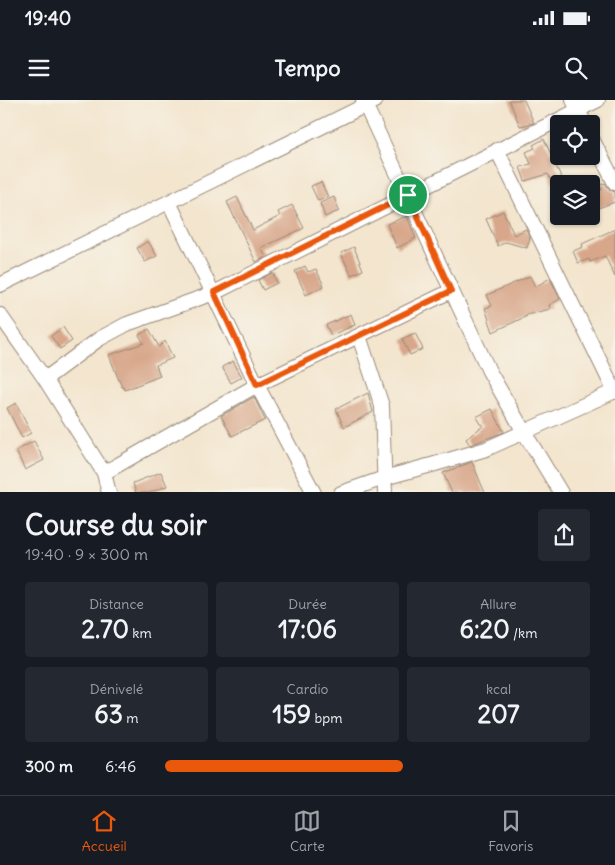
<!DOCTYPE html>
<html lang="fr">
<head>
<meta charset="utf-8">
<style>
	body { margin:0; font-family:Delius,sans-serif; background:#242831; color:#f1f3f6; height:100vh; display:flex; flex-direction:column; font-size:19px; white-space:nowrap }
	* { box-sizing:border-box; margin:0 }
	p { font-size:16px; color:#9ea1a6 }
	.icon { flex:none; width:28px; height:28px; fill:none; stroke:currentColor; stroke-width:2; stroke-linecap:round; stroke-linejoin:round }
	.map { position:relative; height:392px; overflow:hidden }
	.details { display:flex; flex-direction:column; background:#171b24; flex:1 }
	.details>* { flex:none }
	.controls { position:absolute; left:550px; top:15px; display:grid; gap:10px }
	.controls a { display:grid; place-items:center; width:50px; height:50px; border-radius:5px; background:#171b24; box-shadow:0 1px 4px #0004; font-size:25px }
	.pin { position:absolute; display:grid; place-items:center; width:42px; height:42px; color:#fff; margin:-21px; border:2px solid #fff; border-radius:50%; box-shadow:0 1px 5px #0007 }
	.round { display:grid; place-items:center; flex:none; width:52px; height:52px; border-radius:5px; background:#242831 }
	.summary { display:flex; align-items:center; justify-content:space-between; height:85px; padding:0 25px }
	h1 { font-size:28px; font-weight:700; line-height:38px }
	.figures { display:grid; grid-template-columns:repeat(3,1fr); gap:8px; height:85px; padding:5px 25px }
	.figures div { display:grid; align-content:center; border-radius:5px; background:#242831; text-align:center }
	.figures b { font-size:25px; font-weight:700 }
	.figures small { font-size:14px; font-weight:400 }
	.figures p { font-size:14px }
	ul { padding:0 25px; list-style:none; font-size:16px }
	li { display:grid; grid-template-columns:80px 60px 1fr; align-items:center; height:38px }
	li i { height:12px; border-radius:6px; background:#ea580c }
	.status { display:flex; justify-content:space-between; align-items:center; height:35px; padding:0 25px; background:#171b24; direction:ltr }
	.status svg { height:14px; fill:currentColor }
	header { display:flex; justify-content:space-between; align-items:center; height:65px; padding:0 25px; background:#171b24; font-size:22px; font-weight:700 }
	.tabs { display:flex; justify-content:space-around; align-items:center; height:70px; border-top:1px solid #363941; background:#171b24; font-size:14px; color:#9ea1a6 }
	.tabs a { display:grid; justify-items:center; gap:2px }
	.tabs .on { color:#ea580c }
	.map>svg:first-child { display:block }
	.building { fill:#d8a78b }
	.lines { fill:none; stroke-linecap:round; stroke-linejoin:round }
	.minor-casing { stroke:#978876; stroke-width:16 }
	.minor { stroke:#fff; stroke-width:14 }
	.route-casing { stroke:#fff; stroke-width:10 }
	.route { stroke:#ea580c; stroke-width:6 }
</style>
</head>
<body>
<div class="status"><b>19:40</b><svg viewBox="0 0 49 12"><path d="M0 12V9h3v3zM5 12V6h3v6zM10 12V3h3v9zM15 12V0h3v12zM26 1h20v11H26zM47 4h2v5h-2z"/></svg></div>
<header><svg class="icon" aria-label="menu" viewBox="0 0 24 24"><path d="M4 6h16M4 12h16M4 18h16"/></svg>Tempo<svg class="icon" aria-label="search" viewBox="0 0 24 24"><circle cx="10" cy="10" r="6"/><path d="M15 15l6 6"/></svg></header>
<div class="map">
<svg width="615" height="393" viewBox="0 0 615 393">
	<rect width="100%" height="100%" fill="#f7f3e8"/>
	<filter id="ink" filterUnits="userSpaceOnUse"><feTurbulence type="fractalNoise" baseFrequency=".02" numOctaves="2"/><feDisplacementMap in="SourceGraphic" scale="10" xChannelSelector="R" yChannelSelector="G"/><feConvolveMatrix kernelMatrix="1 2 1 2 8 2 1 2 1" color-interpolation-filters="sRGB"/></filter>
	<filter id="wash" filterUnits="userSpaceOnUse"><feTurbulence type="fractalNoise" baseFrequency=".0096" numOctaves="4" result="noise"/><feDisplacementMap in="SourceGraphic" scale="20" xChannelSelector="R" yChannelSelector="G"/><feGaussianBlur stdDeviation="1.12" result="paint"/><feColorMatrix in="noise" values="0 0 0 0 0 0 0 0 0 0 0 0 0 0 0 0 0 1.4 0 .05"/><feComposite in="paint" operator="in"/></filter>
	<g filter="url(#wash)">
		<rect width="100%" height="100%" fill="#f3e5ce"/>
		<g id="blocks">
			<path class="building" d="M509 0H524L534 23 520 26Z
				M544 39 562 79 552 83 548 74 525 81 520 67 531 64 526 52 535 48 533 45Z
				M321 82 328 97 318 101 311 86Z
				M605 83 610 90 615 92V102L598 108 594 92 602 90 600 85Z
				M237 97 253 130 280 116 278 112 292 105 304 128 261 148 266 157 256 162 227 102Z
				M334 97 339 111 325 117 320 103Z
				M503 111 514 135 526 129 530 138 527 148 506 142 498 146 486 119Z
				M407 116 416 138 397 148 387 124Z
				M615 129V177L605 156 590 162 589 159 578 163 573 151 583 147 582 144Z
				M148 141 157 156 145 162 137 148Z
				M354 147 363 170 351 175 341 153Z
				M305 166 308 172 316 169 324 186 306 195 295 171Z
				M273 173 277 183 263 190 258 180Z
				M530 176 535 187 550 178 560 199 549 205 550 209 526 215 527 216 493 232 485 208 492 206 487 195Z
				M351 214 355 225 331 235 326 225Z
				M63 227 72 241 60 249 51 236Z
				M149 229 159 247 165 241 173 258 156 265 160 276 125 290 123 287H122L118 278 109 255 144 243 139 235Z
				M415 233 423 249 410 255 402 239Z
				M233 261 242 277 231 283 222 267Z
				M368 293 373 312 344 327 336 309Z
				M254 297 265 320 232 336 221 316Z
				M16 303 31 333 22 338 7 308Z
				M492 309 504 332 470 345 466 339 484 325 480 324 476 317Z
				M34 341 44 360 25 370 16 351Z
				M472 362 485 393H452L443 373Z
				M161 372 167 386 149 393H136L133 383Z"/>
		</g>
	</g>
	<g filter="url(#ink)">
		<use href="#blocks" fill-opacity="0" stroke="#978876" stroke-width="1"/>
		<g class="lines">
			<defs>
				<path id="minor" d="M363 0 489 271 524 332 615 291
					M573 0 585 24
					M591 37 615 83
					M497 50 615 292
					M169 102 257 285 314 393
					M0 185 376 0
					M0 215 45 279 104 373 109 393
					M359 236 382 306 385 393
					M45 279 99 239 127 224 214 193 598 0
					M104 373 257 285 451 191
					M341 393 384 378 435 364 486 349 524 332 561 393"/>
			</defs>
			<use href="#minor" class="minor-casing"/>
			<use href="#minor" class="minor"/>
		</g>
	</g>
	<g class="lines" filter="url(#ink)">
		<defs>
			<path id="route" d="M408 95 451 191 257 285 214 192Z"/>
		</defs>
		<use href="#route" class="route-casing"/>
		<use href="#route" class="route"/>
	</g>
</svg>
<div class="controls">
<a><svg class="icon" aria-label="locate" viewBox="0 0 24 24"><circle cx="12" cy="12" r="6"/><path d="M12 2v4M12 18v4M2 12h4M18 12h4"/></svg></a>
<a><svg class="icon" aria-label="layers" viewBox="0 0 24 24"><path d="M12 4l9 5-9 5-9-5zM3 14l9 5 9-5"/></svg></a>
</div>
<div class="pin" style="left:408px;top:95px;background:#1e9e55"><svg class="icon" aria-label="arrive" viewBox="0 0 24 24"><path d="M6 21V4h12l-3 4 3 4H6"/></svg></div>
</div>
<section class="details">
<div class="summary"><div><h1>Course du soir</h1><p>19:40 · 9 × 300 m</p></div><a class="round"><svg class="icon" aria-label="share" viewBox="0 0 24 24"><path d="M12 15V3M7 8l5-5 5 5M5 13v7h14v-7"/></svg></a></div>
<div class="figures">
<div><p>Distance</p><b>2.70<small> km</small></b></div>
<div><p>Durée</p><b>17:06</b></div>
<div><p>Allure</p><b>6:20<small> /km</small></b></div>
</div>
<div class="figures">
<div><p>Dénivelé</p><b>63<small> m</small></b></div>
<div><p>Cardio</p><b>159<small> bpm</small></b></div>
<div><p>kcal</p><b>207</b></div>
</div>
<ul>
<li><b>300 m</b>6:46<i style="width:56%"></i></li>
</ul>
</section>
<nav class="tabs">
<a class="on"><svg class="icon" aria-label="home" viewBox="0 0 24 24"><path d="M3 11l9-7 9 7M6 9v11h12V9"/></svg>Accueil</a>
<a><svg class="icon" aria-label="map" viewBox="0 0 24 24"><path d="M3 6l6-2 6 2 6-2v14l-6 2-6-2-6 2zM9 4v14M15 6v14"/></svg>Carte</a>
<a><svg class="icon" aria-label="saved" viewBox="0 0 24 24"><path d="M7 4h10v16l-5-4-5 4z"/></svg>Favoris</a>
</nav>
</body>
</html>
